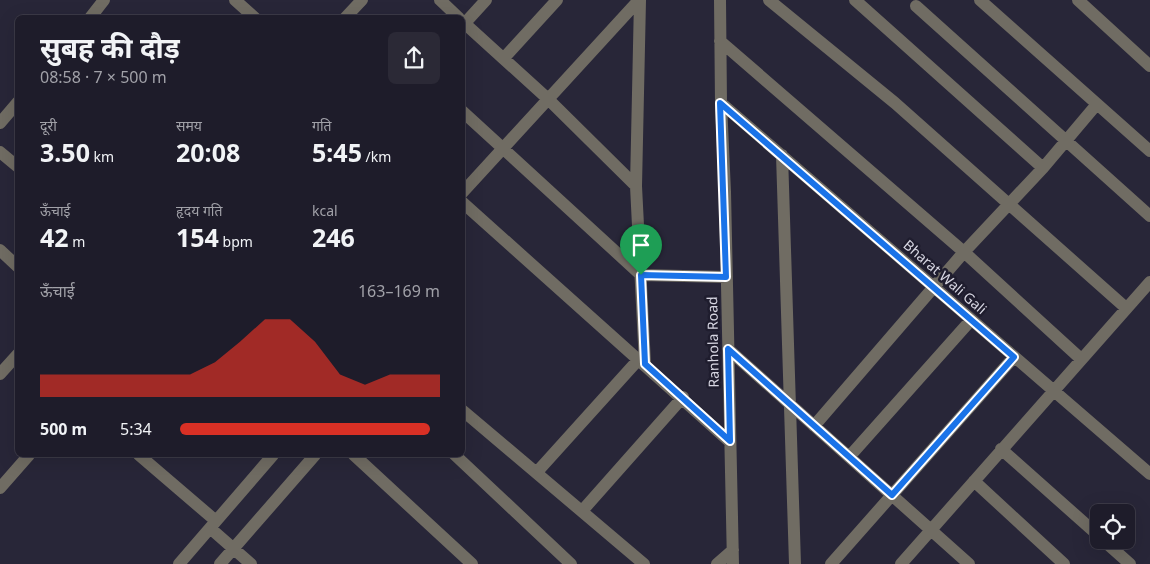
<!DOCTYPE html>
<html lang="hi">
<head>
<meta charset="utf-8">
<style>
	body { margin:0; font-family:"Noto Sans","Noto Sans Devanagari",sans-serif; background:#2b2936; color:#f1f3f6; height:100vh; display:flex; flex-direction:column; font-size:19px; white-space:nowrap }
	* { box-sizing:border-box; margin:0 }
	p { font-size:16px; color:#a1a1a8 }
	.icon { flex:none; width:28px; height:28px; fill:none; stroke:currentColor; stroke-width:2; stroke-linecap:round; stroke-linejoin:round }
	.map { position:relative; flex:1; overflow:hidden }
	.panel { position:absolute; left:15px; top:15px; width:450px; height:442px; display:flex; flex-direction:column; background:#1e1c2a; border-radius:8px; box-shadow:0 5px 20px #0002,0 0 0 1px #3c3a47 }
	.panel>* { flex:none }
	.fabs { position:absolute; left:1090px; top:504px; display:grid; gap:10px }
	.fabs a { display:grid; place-items:center; width:45px; height:45px; border-radius:8px; background:#1e1c2a; box-shadow:0 5px 20px #0002,0 0 0 1px #3c3a47; font-size:25px }
	.pin { position:absolute; display:grid; place-items:center; width:42px; height:42px; color:#fff; margin:-51px -21px; border-radius:50% 50% 50% 0; rotate:-45deg; box-shadow:0 0 5px #0007 }
	.pin .icon { rotate:45deg }
	.round { display:grid; place-items:center; flex:none; width:52px; height:52px; border-radius:8px; background:#2b2936 }
	.head { display:flex; align-items:center; justify-content:space-between; height:85px; padding:0 25px }
	h1 { font-size:28px; font-weight:700; line-height:38px }
	.metrics { display:grid; grid-template-columns:repeat(3,1fr); gap:8px; height:85px; padding:5px 25px }
	.metrics div { display:grid; align-content:center }
	.metrics b { font-size:25px; font-weight:700 }
	.metrics small { font-size:14px; font-weight:400 }
	.metrics p { font-size:14px }
	.chart { height:140px; padding:10px 25px }
	.chart p { display:flex; justify-content:space-between }
	.chart svg { width:100%; height:90px; margin-top:5px; fill:#d93025; opacity:.7 }
	ul { padding:0 25px; list-style:none; font-size:16px }
	li { display:grid; grid-template-columns:80px 60px 1fr; align-items:center; height:38px }
	li i { height:12px; border-radius:6px; background:#d93025 }
	.map>svg:first-child { display:block }
	.lines { fill:none; stroke-linecap:round; stroke-linejoin:round }
	.minor { stroke:#706c63; stroke-width:12 }
	.route-casing { stroke:#fff; stroke-width:10 }
	.route { stroke:#1a73e8; stroke-width:6 }
	.labels { text-anchor:middle; stroke-width:5; stroke-linejoin:round; paint-order:stroke }
	.street-label { font-size:14px; fill:#d6d5e1; stroke:#1f1d2e }
</style>
</head>
<body>
<div class="map">
<svg width="1150" height="564" viewBox="0 0 1150 564">
	<rect width="100%" height="100%" fill="#282638"/>
	<g class="lines">
		<path class="minor" d="M235 0 255 18
			M440 0 459 18
			M640 0 636 186 645 364
			M720 0 721 103 725 192 733 564
			M769 0 895 103 1126 308
			M855 0 1043 168
			M980 0 1150 151
			M1078 0 1150 66
			M916 6 1150 216
			M90 18 104 0
			M345 18 362 0
			M462 21 548 99 636 186
			M465 23 486 0
			M720 41 964 252 1081 359
			M504 58 557 0
			M721 103 1150 474
			M462 111 641 275 726 277
			M0 123 18 102
			M0 152 18 167
			M782 155 795 564
			M462 193 639 0
			M462 202 729 441
			M0 250 18 267
			M728 349 969 564
			M0 374 18 354
			M462 410 644 564
			M814 426 964 252 1043 168 1097 104
			M1001 449 1099 536
			M139 455 216 521
			M354 455 472 564
			M455 455 571 564
			M849 457 971 320
			M537 472 639 359
			M974 481 1064 564
			M0 488 29 455
			M582 511 683 397
			M210 528 251 564
			M1103 540 1130 564
			M179 564 273 455
			M220 564 315 455
			M717 564 733 550
			M831 564 1014 357
			M901 564 1150 282"/>
	</g>
	<g class="lines">
		<defs>
			<path id="route" d="M720 103 1014 357 892 495 728 349 730 441 645 364 641 275 726 277Z"/>
		</defs>
		<use href="#route" class="route-casing"/>
		<use href="#route" class="route"/>
	</g>
	<g class="labels">
		<g class="street-label">
			<text transform="translate(945 277) rotate(41)" y="5">Bharat Wali Gali</text>
			<text transform="translate(713 342) rotate(-91)" y="5">Ranhola Road</text>
		</g>
	</g>
</svg>
<div class="fabs">
<a><svg class="icon" aria-label="locate" viewBox="0 0 24 24"><circle cx="12" cy="12" r="6"/><path d="M12 2v4M12 18v4M2 12h4M18 12h4"/></svg></a>
</div>
<div class="pin" style="left:641px;top:275px;background:#1e9e55"><svg class="icon" aria-label="arrive" viewBox="0 0 24 24"><path d="M6 21V4h12l-3 4 3 4H6"/></svg></div>
<section class="panel">
<div class="head"><div><h1>सुबह की दौड़</h1><p>08:58 · 7 × 500 m</p></div><a class="round"><svg class="icon" aria-label="share" viewBox="0 0 24 24"><path d="M12 15V3M7 8l5-5 5 5M5 13v7h14v-7"/></svg></a></div>
<div class="metrics">
<div><p>दूरी</p><b>3.50<small> km</small></b></div>
<div><p>समय</p><b>20:08</b></div>
<div><p>गति</p><b>5:45<small> /km</small></b></div>
</div>
<div class="metrics">
<div><p>ऊँचाई</p><b>42<small> m</small></b></div>
<div><p>हृदय गति</p><b>154<small> bpm</small></b></div>
<div><p>kcal</p><b>246</b></div>
</div>
<div class="chart"><p><span>ऊँचाई</span>163–169 m</p>
<svg viewBox="0 0 160 44" preserveAspectRatio="none"><path d="M0 44V33L10 33L20 33L30 33L40 33L50 33L60 33L70 27L80 17L90 6L100 6L110 17L120 33L130 38L140 33L150 33L160 33V44z"/></svg>
</div>
<ul>
<li><b>500 m</b>5:34<i style="width:96%"></i></li>
</ul>
</section>
</div>
</body>
</html>
